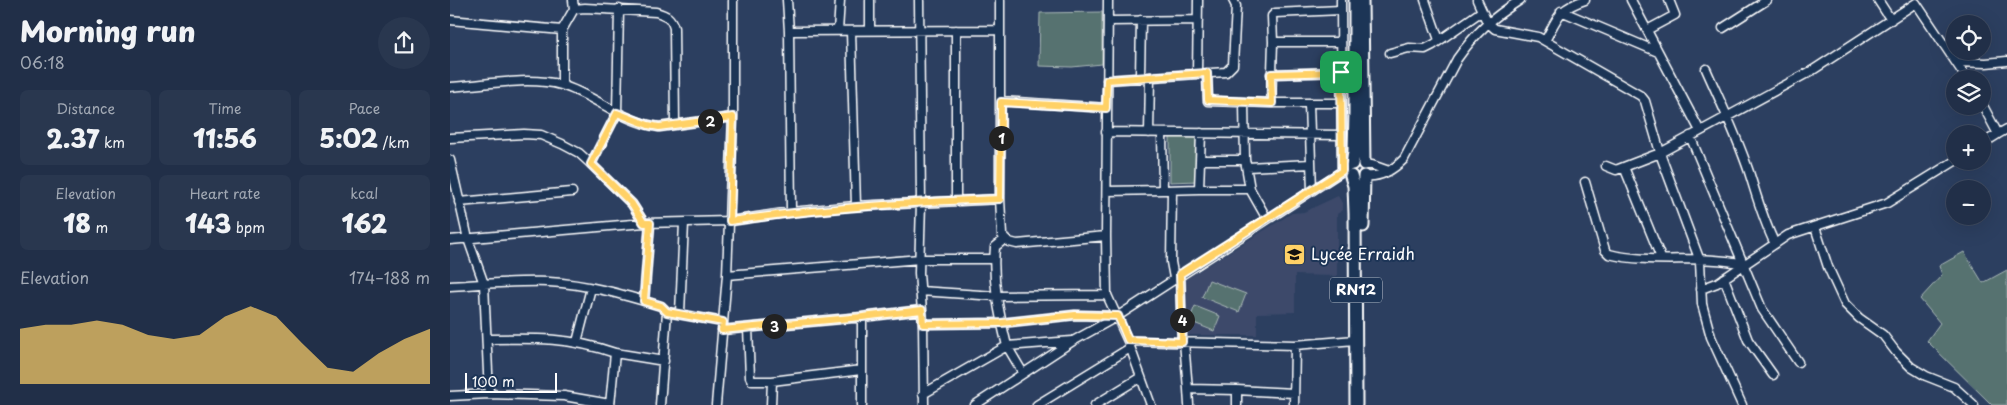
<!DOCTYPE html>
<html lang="en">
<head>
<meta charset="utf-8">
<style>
	body { margin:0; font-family:"Playpen Sans",sans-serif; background:#29374f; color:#f1f3f6; height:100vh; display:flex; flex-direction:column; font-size:19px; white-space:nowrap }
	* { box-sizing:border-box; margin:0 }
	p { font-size:16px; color:#a2a9b4 }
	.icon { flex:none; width:28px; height:28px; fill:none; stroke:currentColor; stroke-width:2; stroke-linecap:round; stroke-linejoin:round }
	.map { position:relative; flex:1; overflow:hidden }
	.drawer { display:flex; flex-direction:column; background:#212f48; width:450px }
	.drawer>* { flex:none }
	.fabs { position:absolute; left:1496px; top:15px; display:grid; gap:10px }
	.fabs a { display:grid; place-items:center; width:45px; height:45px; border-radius:50%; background:#212f48; box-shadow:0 5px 20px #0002,0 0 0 1px #3e4a60; font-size:25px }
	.scale { position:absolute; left:15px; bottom:12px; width:92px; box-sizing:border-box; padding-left:5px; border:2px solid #fff; border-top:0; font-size:14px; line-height:18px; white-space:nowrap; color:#fff; -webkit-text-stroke:4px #1d3557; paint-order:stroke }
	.pin { position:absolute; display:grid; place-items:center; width:42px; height:42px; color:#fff; margin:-21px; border-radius:10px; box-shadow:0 2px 8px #0006 }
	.km { position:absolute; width:25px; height:25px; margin:-12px; border-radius:50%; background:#222; color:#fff; font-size:14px; line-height:25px; text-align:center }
	.round { display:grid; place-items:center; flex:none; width:52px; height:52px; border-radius:26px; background:#29374f }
	.headline { display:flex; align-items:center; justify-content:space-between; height:85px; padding:0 20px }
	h1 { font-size:28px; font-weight:800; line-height:38px }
	.figures { display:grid; grid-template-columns:repeat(3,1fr); gap:8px; height:85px; padding:5px 20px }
	.figures div { display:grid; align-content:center; border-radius:8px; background:#29374f; text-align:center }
	.figures b { font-size:25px; font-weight:800 }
	.figures small { font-size:14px; font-weight:400 }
	.figures p { font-size:14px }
	.chart { height:140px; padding:10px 20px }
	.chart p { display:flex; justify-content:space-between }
	.chart svg { width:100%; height:90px; margin-top:5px; fill:#ffd166; opacity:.7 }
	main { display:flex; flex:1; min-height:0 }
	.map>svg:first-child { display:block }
	.built { fill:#3d4a6b }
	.green { fill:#56726f; stroke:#aab8b7 }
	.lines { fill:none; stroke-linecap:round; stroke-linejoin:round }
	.minor-casing { stroke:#fff; stroke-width:11 }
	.highway-casing { stroke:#fff; stroke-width:15 }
	.minor { stroke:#1d3557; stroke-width:8 }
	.highway { stroke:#1d3557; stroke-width:11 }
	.route-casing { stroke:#fff; stroke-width:10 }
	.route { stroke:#ffd166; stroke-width:6 }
	.labels { text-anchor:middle; stroke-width:4; stroke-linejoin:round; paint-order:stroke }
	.shield { fill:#1d3557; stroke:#bbc2cd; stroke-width:1 }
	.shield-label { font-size:15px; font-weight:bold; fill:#fff }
	.poi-label { font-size:16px; fill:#fff; stroke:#1d3557; text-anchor:start }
</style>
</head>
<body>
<main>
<section class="drawer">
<div class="headline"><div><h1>Morning run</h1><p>06:18</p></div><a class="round"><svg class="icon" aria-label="share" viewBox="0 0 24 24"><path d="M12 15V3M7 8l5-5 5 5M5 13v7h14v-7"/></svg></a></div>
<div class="figures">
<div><p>Distance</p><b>2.37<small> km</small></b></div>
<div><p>Time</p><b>11:56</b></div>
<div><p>Pace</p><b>5:02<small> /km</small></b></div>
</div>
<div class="figures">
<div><p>Elevation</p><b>18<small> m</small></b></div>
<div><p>Heart rate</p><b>143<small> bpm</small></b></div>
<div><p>kcal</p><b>162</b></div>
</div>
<div class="chart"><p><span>Elevation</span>174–188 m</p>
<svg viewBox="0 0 160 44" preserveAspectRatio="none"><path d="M0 44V17L10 15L20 15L30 13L40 15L50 20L60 22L70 20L80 11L90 6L100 11L110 24L120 36L130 38L140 29L150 22L160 17V44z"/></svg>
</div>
</section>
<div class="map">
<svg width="1557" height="405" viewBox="0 0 1557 405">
	<rect width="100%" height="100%" fill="#2c3f60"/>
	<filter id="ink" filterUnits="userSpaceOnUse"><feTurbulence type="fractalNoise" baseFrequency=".02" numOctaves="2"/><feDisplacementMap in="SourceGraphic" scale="10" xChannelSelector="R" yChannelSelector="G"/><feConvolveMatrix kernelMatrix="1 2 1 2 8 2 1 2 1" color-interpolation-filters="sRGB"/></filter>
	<g filter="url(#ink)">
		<path class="built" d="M888 196 892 203 893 210 887 214V276L845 275V312L807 313V335H733V281L842 213 854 212Z"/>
		<path class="green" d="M652 12V64L622 67 589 66 590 13Z
			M720 136H747L748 181 720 182Z
			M1514 252 1533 283 1557 270V405H1542L1477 341 1490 323 1470 299 1492 275 1489 266Z
			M759 280 796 294 789 312 752 297Z
			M745 306 770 316 764 331 739 321Z"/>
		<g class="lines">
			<defs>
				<path id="minor" d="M337 0 339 31 341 212
					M420 0V30
					M469 0 471 203 469 273 473 324 474 405
					M550 0V199L552 235 559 242 567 244 656 236 657 295 678 341 701 405
					M891 0 892 171
					M975 0 989 40
					M1027 0 1037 22 1045 29 1088 37 1191 96 1195 101 1212 159 1250 261 1252 304 1261 337 1292 405
					M1181 0 1250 131
					M1428 0 1441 20
					M124 9 135 8 206 12C216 15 221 17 224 28L225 125
					M1111 11 1208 52
					M0 20 112 30
					M658 21 748 20
					M1273 28 1317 0
					M1197 30 1225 15 1219 0
					M339 31 550 30
					M388 31 390 0
					M401 31 406 206
					M1095 41C1108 17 1108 9 1135 0
					M823 42 822 16 825 13 891 10
					M890 42H823L821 103H891
					M940 53 959 48 975 49 983 45 1032 11
					M1506 62 1536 63 1557 61
					M1256 69C1271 103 1287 136 1299 172 1307 197 1313 220 1325 244
					M757 73 758 101 821 103
					M747 74 748 0
					M821 74 891 72
					M690 77 691 20
					M657 80 776 72 783 65 786 6 783 0
					M112 85V30L124 9 123 0
					M0 87C32 85 81 76 111 85 145 95 172 122 209 127L283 117
					M551 101 656 108
					M794 103 795 160 800 189 817 219
					M859 104 862 190
					M1532 104 1548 134 1557 129
					M656 132 891 135
					M699 133 700 77
					M712 133 713 190 749 189 751 133
					M1240 136 1312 309 1348 362
					M0 138 74 134 91 135 112 144 129 153 141 164 182 204 194 223
					M1532 144 1548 134
					M0 160 18 239 34 284 39 394 0 396
					M751 160H795
					M141 164 167 113 169 9
					M915 165H922L939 171
					M1156 166 1166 170 1210 153 1363 70 1466 3 1517 79
					M797 167 861 164
					M1174 167 1211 258
					M915 176C931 178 943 170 954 159L1007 59C1026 32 1042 18 1070 0
					M1135 182 1155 250 1159 254C1203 265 1250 254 1294 264
					M749 189H800
					M722 190 721 262 724 278
					M657 191 713 190
					M506 201V30
					M9 202 122 192
					M1365 227 1378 267 1395 304 1409 318 1433 335 1446 352 1461 367 1476 376 1504 387 1524 405
					M656 236 658 0
					M555 239 545 247C542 281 549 313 557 346L622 341
					M0 240 194 223 280 221 341 212 406 206 550 199
					M730 274 732 342
					M277 275 470 259H544
					M1274 278 1298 340 1323 375
					M0 286C33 284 66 281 99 282 137 284 175 295 211 306L217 312 210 405
					M1251 289 1267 283 1338 235 1437 203 1505 161
					M470 291 546 296 657 295
					M194 301 200 223
					M217 312 273 322
					M230 313 234 223
					M473 324 551 323 625 315 668 316
					M298 328 300 377 302 381H322L411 370
					M272 330 412 317 472 310
					M37 339C85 338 119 337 165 353L160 405
					M678 341 845 345 905 340
					M127 342 141 288
					M734 342 738 389 787 390V405
					M165 353 214 361
					M738 389 739 405
					M787 390 844 393
					M39 394 114 396 160 404
					M473 394 557 346 573 373
					M266 405 277 275 283 117V0
					M321 405 322 381
					M412 405V317
					M525 405 623 341 668 316 900 166
					M587 405 680 348
					M645 405 691 377
					M844 405 845 345"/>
				<path id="highway" d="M912 0 914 164
					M902 164 904 152 905 113V0
					M901 176 904 186 905 214 906 405
					M913 226 914 176"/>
			</defs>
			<use href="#minor" class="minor-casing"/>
			<use href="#highway" class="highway-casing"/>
			<use href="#minor" class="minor"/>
			<use href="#highway" class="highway"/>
		</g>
	</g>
	<g class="lines" filter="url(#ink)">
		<defs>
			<path id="route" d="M891 72 892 171 730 274 732 342 678 340 668 316 625 315 551 323 473 324 472 310 412 317 272 330 273 322 217 312 211 306 194 301 200 223H194L182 204 141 164 167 113 198 125 209 127 283 117 280 221C370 208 460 202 550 199L551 102 656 108 657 80 757 73 758 100 822 103 821 74Z"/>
		</defs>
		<use href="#route" class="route-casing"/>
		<use href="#route" class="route"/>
	</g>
	<defs>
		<symbol id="school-square" viewBox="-11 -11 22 22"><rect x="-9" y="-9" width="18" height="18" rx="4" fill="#ffd166" stroke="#1d3557"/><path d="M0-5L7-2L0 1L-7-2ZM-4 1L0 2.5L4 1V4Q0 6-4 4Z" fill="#111"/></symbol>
	</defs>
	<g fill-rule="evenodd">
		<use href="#school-square" x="832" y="242" width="25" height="25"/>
	</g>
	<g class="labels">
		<rect class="shield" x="880" y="277.5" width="52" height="25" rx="4"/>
		<g class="shield-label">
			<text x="906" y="295">RN12</text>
		</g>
		<g class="poi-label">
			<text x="861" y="260">Lycée Erraidh</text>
		</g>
	</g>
</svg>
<div class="fabs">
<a><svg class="icon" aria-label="locate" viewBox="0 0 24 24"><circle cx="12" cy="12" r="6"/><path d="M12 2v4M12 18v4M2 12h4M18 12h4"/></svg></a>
<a><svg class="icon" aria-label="layers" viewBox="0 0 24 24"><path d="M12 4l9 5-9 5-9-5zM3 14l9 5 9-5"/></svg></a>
<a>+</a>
<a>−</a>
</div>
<div class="scale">100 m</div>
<div class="pin" style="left:891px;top:72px;background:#1e9e55"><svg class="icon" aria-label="arrive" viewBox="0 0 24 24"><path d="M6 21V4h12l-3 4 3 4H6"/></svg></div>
<b class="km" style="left:551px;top:138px">1</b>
<b class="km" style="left:260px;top:121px">2</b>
<b class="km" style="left:324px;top:326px">3</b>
<b class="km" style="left:732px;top:320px">4</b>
</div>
</main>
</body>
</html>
